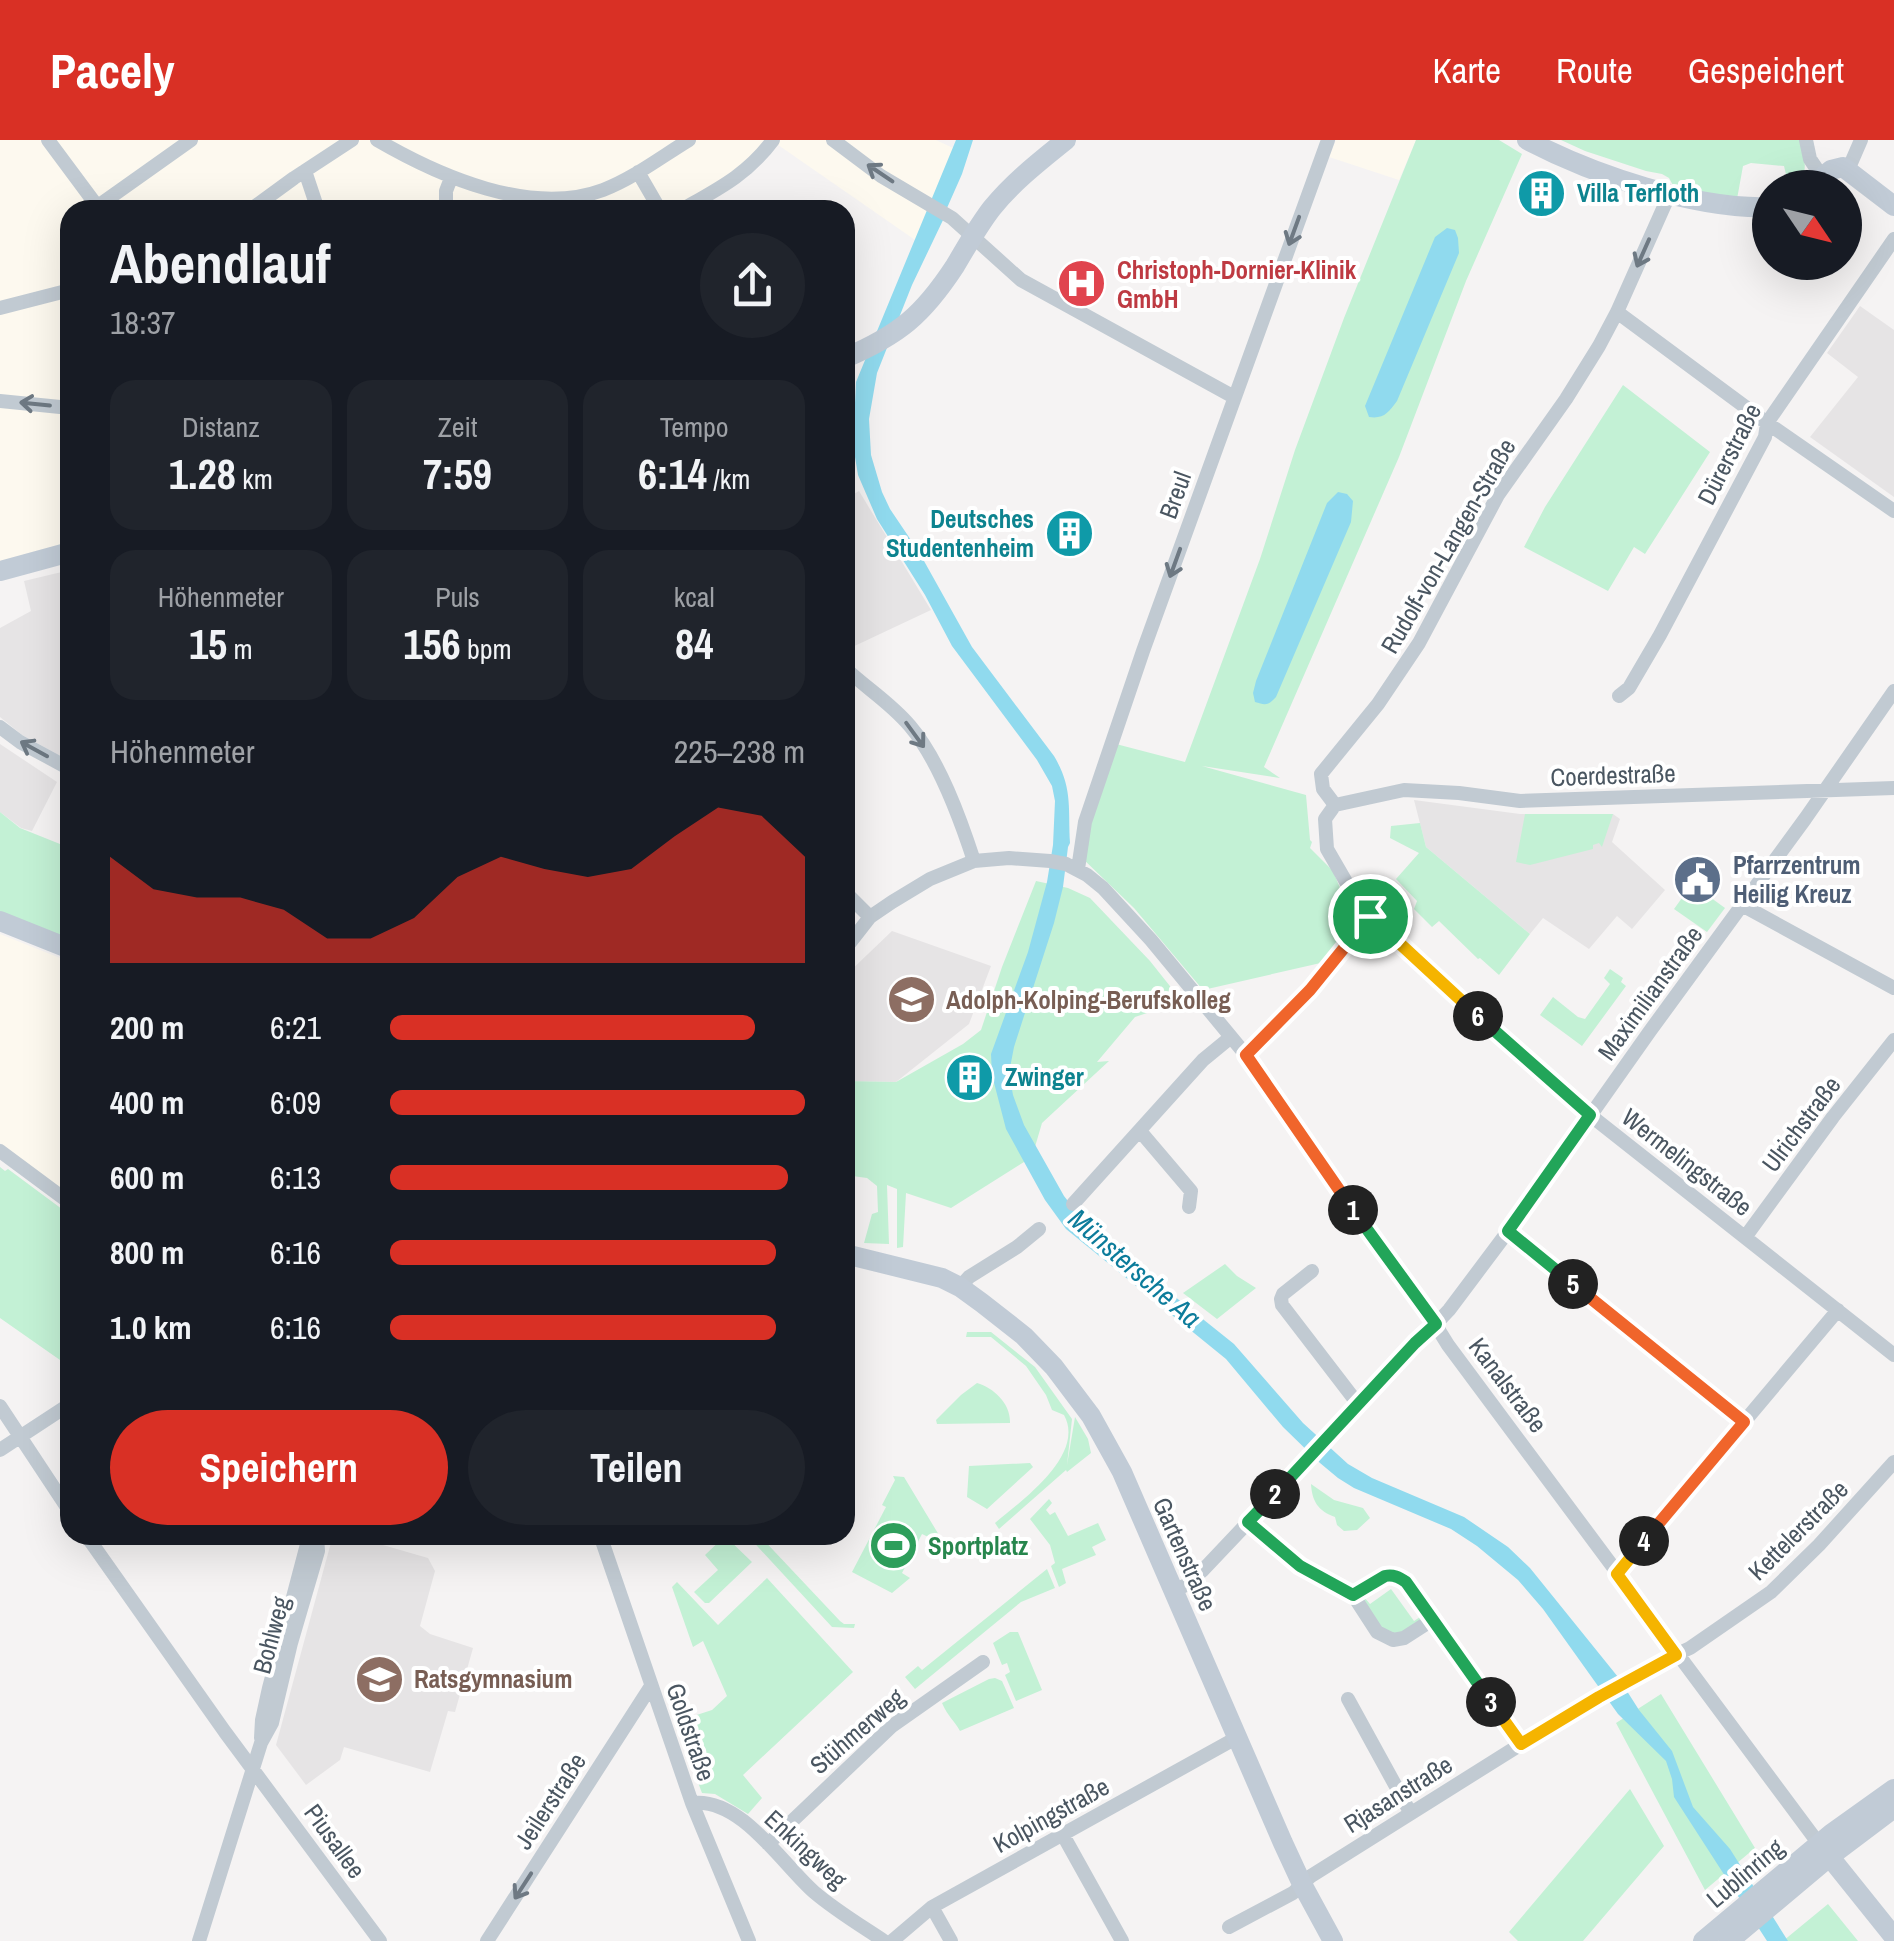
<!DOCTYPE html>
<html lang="de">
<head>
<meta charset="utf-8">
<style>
	body { margin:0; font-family:"Archivo Narrow",sans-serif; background:#20242c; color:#f1f3f6; height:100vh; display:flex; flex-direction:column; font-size:38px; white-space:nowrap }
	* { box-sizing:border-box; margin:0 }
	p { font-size:32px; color:#9ea1a6 }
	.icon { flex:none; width:55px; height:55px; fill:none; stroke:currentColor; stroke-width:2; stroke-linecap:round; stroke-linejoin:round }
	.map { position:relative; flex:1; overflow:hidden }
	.details { position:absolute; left:60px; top:60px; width:795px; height:1345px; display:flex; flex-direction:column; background:#171b24; border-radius:30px; box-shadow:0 10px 40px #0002 }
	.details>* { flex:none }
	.needle { width:65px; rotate:125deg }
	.buttons { position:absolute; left:1752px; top:30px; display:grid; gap:20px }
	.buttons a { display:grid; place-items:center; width:110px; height:110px; border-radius:50%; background:#171b24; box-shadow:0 10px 40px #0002; font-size:50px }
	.pin { position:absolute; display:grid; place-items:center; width:85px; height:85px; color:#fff; margin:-42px; border:5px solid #fff; border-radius:50%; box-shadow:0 2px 10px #0007 }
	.km { position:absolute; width:50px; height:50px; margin:-25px; border-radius:50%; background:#222; color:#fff; font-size:28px; line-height:50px; text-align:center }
	.round { display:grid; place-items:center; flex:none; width:105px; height:105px; border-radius:52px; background:#20242c }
	.headline { display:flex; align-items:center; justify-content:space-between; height:170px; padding:0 50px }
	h1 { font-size:55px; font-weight:700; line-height:75px }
	.stats { display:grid; grid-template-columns:repeat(3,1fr); gap:15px; height:170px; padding:10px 50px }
	.stats div { display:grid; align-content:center; border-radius:25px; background:#20242c; text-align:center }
	.stats b { font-size:42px; font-weight:700 }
	.stats small { font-size:28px; font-weight:400 }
	.stats p { font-size:28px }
	.chart { height:280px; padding:20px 50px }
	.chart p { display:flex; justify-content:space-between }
	.chart svg { width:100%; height:180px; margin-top:10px; fill:#d93025; opacity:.7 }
	.button { display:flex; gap:20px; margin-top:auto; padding:20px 50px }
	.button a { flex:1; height:115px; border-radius:60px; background:#d93025; color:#fff; font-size:40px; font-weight:700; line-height:115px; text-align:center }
	.button a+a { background:#20242c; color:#f1f3f6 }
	ul { padding:0 50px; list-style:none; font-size:32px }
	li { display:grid; grid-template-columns:160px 120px 1fr; align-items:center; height:75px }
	li i { height:25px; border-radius:12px; background:#d93025 }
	header { display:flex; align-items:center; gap:60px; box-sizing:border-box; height:140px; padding:0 50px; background:#d93025; color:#fff }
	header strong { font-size:48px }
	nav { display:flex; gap:55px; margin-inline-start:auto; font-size:35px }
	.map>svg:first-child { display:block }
	.commercial { fill:#fdf9ef }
	.education { fill:#e6e4e5 }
	.green { fill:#c3f1d5 }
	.water { fill:#90daee }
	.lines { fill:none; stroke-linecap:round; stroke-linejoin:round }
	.street { stroke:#c1cad2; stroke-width:14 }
	.secondary { stroke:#c1cbd6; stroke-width:20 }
	.oneway { stroke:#6e7983 }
	.split-1-casing { stroke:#fff; stroke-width:20 }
	.split-2-casing { stroke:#fff; stroke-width:20 }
	.split-3-casing { stroke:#fff; stroke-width:20 }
	.split-4-casing { stroke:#fff; stroke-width:20 }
	.split-5-casing { stroke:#fff; stroke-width:20 }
	.split-6-casing { stroke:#fff; stroke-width:20 }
	.split-7-casing { stroke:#fff; stroke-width:20 }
	.split-1 { stroke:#f0652b; stroke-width:12 }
	.split-2 { stroke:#22a559; stroke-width:12 }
	.split-3 { stroke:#22a559; stroke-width:12 }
	.split-4 { stroke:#f5b400; stroke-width:12 }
	.split-5 { stroke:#f0652b; stroke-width:12 }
	.split-6 { stroke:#22a559; stroke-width:12 }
	.split-7 { stroke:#f5b400; stroke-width:12 }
	.labels { text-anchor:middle; stroke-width:8; stroke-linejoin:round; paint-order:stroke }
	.culture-label { font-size:25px; font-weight:bold; fill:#0d838f; stroke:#fff; text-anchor:start }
	.health-label { font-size:25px; font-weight:bold; fill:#be3a42; stroke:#fff; text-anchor:start }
	.street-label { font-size:25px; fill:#4a5661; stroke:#fff }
	.service-label { font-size:25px; font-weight:bold; fill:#4e5e75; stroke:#fff; text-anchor:start }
	.education-label { font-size:25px; font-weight:bold; fill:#785e54; stroke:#fff; text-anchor:start }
	.leisure-label { font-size:25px; font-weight:bold; fill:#27864d; stroke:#fff; text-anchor:start }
	.water-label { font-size:28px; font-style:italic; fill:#0c7c9b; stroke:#fff }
</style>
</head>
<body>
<header>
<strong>Pacely</strong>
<nav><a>Karte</a><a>Route</a><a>Gespeichert</a></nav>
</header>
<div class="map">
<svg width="1894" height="1801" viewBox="0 0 1894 1801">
	<rect width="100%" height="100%" fill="#f5f3f3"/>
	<path class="commercial" d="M0 0H770L735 35 680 70H70V423L0 438Z
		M771 0H936L953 8 918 102Z
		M1336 0H1416L1399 40 1329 17Z
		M0 794 70 822V1057L0 1003Z"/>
	<path class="education" d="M1860 166 1894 190V357L1810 297 1858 237 1827 213Z
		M859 351 931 470 846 510 845 359Z
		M70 430V621L22 595 0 577V488L31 471 24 441Z
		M0 604 57 642 32 691 21 688 0 672Z
		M1414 660 1520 674H1613L1620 679 1612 702 1665 750 1632 789 1617 776 1589 809 1543 778 1530 794 1426 707Z
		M892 791 991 826 969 884 896 942 845 941V836Z
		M333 1395H371L376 1403 428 1418 435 1431 420 1486 430 1494 473 1508 455 1572 448 1571 430 1632 344 1607 340 1620 306 1645 276 1605Z"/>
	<path class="green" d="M1416 0H1499L1522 14 1466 141 1399 317 1264 627 1280 638 1202 626 1306 655 1310 700 1312 702 1310 708 1333 731 1348 767 1343 792 1325 822 1203 850 1134 768 1081 717 1109 622 1116 604 1185 622 1260 419 1295 310 1344 178Z
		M1561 0H1801C1804 17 1809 31 1798 46L1789 47 1784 26 1751 23 1743 26 1737 59 1675 49 1669 38 1662 34 1646 31 1585 11Z
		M1623 245 1710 312 1645 414 1634 407 1608 451 1524 407 1545 367Z
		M0 672 20 688 70 708V803L0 774Z
		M1525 674H1613L1602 707 1599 703 1593 705V709L1530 725 1516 722Z
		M1420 683 1426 707 1530 794 1499 835 1480 818 1478 819 1439 781 1432 787 1414 769 1417 761 1396 739 1419 713 1390 698 1391 686Z
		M1036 741 1068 748 1090 758 1150 821 1181 860 1174 864 1135 877 1097 922 1109 921 1042 983 1032 1017 951 1068 906 1053 903 1107 897 1108V1049L887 1045 889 1104 864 1103 872 1074 878 1072 877 1046 867 1038 845 1035V941L896 942 963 904 981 890 1002 827Z
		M1692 744 1725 768 1707 792 1674 769Z
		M1610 829 1623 838 1621 842 1626 846 1582 906 1540 875 1553 857 1578 877 1585 879 1610 844 1604 838Z
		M0 1027 5 1031 8 1029 70 1075V1227L0 1178Z
		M1225 1124 1237 1136 1256 1148 1217 1179 1183 1153Z
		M967 1192H991L1035 1227 1072 1279 1067 1325 1075 1277 1088 1299 1091 1313 1067 1332 1066 1330 999 1389 995 1383C1021 1361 1086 1315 1064 1275L1052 1270 1046 1255 1026 1226 991 1197H966Z
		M977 1243C994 1248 1011 1264 1010 1283L937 1284 936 1280 961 1255Z
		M1030 1323 1033 1327 987 1369 967 1357 969 1326Z
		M893 1336 904 1337 945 1405 922 1394 902 1433 910 1438 892 1453 852 1432 886 1367 882 1365 895 1340Z
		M1311 1344 1334 1360 1363 1368 1370 1378 1357 1390 1344 1391 1337 1385 1335 1377C1318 1371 1312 1361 1311 1344Z
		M1049 1359 1052 1363 1046 1370 1050 1375 1055 1372 1068 1396 1098 1383 1106 1400 1092 1407 1096 1415 1062 1429 1066 1443 1059 1447 1051 1426 1055 1423 1050 1405 1030 1379Z
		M747 1395H759L840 1481 844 1484H855L854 1488 832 1487Z
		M725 1396 752 1422 709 1463H705L694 1452 718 1430 705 1415Z
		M1047 1429 1055 1448 1021 1462 915 1549 905 1537 918 1526 922 1530Z
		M767 1438 853 1532 743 1635 762 1658 748 1674 715 1654 702 1653 675 1582 712 1570 727 1556 703 1501 693 1507 672 1447 677 1442 718 1485Z
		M1391 1449 1414 1481 1423 1475 1426 1479 1401 1495 1384 1491 1360 1459 1364 1457 1370 1464Z
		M1010 1492H1018L1042 1550 1016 1561 1005 1535 1010 1532 1007 1523 1002 1525 993 1503Z
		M995 1538 1002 1541 1014 1568 960 1591C954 1580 948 1577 942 1563L989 1539Z
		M1661 1554 1755 1708 1705 1750 1616 1583Z
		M1630 1649 1664 1706 1583 1801H1518L1509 1792Z
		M1828 1764 1858 1801H1783Z"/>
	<path class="water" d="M956 0H973L962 34 943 77 944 78 912 145 877 233 869 279 871 315 882 352 890 369 919 412 972 507 1054 616C1073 648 1068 668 1070 703L1068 707 1063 747 1054 783 1014 907 1009 933 1013 955 1024 985 1064 1056 1089 1088 1234 1204 1303 1283 1348 1324 1372 1338 1464 1377 1508 1407 1530 1428 1618 1537 1639 1570 1672 1611 1693 1667 1730 1709 1788 1801H1767L1674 1657 1672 1639 1666 1621 1618 1574 1543 1469 1518 1440 1477 1406 1451 1389 1354 1348 1338 1338 1320 1323 1283 1287 1226 1219 1066 1089 1045 1060 1006 989 992 935 991 914 1028 812 1047 742 1053 705 1055 661 1052 646 1037 620 952 506 925 455 877 379 858 335 853 305 856 242Z
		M1447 88 1455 90 1458 98 1459 113 1397 261C1388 273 1384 279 1369 277L1365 266 1435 97Z
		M1338 352 1347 354 1353 361 1351 382 1276 557C1268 566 1265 565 1255 562L1253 553 1256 541 1327 363Z"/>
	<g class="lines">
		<path class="street" d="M48 0 100 70
			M377 0C439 36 531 77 603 50 634 38 661 17 689 0
			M833 0 881 36 952 78 1021 140 1234 257
			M1806 0 1810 19 1822 37
			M1848 30 1861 0
			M305 31 318 70
			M638 32 660 70
			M98 66 191 0
			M250 70 294 38 352 0
			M446 70V51L451 38
			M681 70C718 49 747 35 773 0
			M0 168 70 150
			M1617 172 1767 283 1894 371
			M0 261 70 268
			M845 528C866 548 891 563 910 586 939 620 960 678 974 721
			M1619 556 1629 548 1660 495 1765 297 1767 283 1894 99
			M0 587 20 602 70 629
			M1335 665 1323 649 1321 634 1378 564 1419 503 1498 355 1566 259 1599 206 1617 172 1670 53
			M1335 665 1404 650 1459 653 1520 661 1894 648
			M1078 729 1085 682 1143 511 1328 0
			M845 752 870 777
			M1742 765 1894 848
			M1370 776 1536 929 1590 975 1894 1215
			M845 809 870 777 892 762 930 739 974 721 1009 718 1050 721 1066 724 1087 735 1103 748 1151 800 1246 915 1435 1184 1448 1205 1819 1704
			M1246 915 1309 850 1370 776 1360 766 1327 709 1325 679 1335 665
			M1140 991 1191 1051 1189 1067
			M0 1011 70 1063
			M1073 1064 1203 920 1231 897
			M1508 1091 1744 1282
			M1746 1096 1833 977 1894 900
			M1312 1131 1283 1154 1281 1159 1282 1165 1358 1264
			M960 1147 969 1137 1017 1107 1039 1089
			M0 1266 70 1372
			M0 1310 70 1264
			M1248 1382 1288 1418 1353 1455 1390 1435 1406 1442 1521 1604
			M86 1395 225 1592 380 1801
			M600 1395 692 1663 749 1801
			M1617 1433 1838 1170
			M1173 1451 1186 1445 1203 1430 1449 1170 1518 1078 1650 891 1805 679 1894 551
			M1353 1455 1377 1492 1393 1500 1404 1498 1432 1480
			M1348 1559 1410 1672
			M261 1598 262 1580 269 1548 306 1408 315 1395
			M692 1663C741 1657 782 1724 814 1752 835 1770 860 1785 884 1801
			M1063 1695 1122 1801
			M768 1704 892 1586 983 1522
			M932 1767 951 1801
			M1229 1787 1293 1753 1311 1736 1515 1608 1660 1522 1690 1508 1771 1452 1819 1405 1894 1322
			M199 1801 261 1603 272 1583 291 1503 318 1411 317 1395
			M487 1801 651 1546
			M892 1801 932 1767 1238 1597"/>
		<path class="secondary" d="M1527 0C1592 34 1696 70 1770 67
			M1809 48 1831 30 1843 27 1894 66
			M845 218C899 195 923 175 955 126 967 106 978 86 992 68 1013 42 1040 21 1066 0
			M0 431 70 412
			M0 781 70 809
			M845 1114 942 1138 960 1147 982 1163 1024 1196 1054 1227 1091 1276 1122 1332 1283 1703 1302 1744 1333 1801
			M1821 1706 1894 1797
			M1703 1801 1831 1694 1894 1649
			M1729 1801 1829 1717 1894 1668"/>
	</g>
	<defs><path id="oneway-shaft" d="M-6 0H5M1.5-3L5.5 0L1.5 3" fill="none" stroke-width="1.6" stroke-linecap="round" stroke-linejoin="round" transform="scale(2.5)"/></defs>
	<g class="oneway">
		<use href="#oneway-shaft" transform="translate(880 33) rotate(-146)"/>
		<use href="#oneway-shaft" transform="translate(1294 91) rotate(110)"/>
		<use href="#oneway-shaft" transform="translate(1643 113) rotate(114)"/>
		<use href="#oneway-shaft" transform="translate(35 264) rotate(-174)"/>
		<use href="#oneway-shaft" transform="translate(1175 423) rotate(110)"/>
		<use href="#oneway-shaft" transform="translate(915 595) rotate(54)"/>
		<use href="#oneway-shaft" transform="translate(34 609) rotate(-151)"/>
		<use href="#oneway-shaft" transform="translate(523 1746) rotate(123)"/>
	</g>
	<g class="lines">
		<defs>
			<path id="split-1" d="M1353 1070 1246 915 1310 850 1370 776"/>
			<path id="split-2" d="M1275 1354 1415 1203 1436 1184 1353 1070"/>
			<path id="split-3" d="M1275 1354 1248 1382 1300 1426 1353 1455 1385 1436C1393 1434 1399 1437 1406 1442L1491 1562"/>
			<path id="split-4" d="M1491 1562 1521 1604 1599 1557 1676 1515 1617 1434 1644 1401"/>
			<path id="split-5" d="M1573 1144 1744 1282 1644 1401"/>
			<path id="split-6" d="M1478 876 1590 975 1508 1091 1573 1144"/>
			<path id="split-7" d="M1370 776 1478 876"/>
		</defs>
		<use href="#split-1" class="split-1-casing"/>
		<use href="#split-2" class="split-2-casing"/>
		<use href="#split-3" class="split-3-casing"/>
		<use href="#split-4" class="split-4-casing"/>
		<use href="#split-5" class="split-5-casing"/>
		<use href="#split-6" class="split-6-casing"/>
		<use href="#split-7" class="split-7-casing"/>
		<use href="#split-1" class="split-1"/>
		<use href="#split-2" class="split-2"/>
		<use href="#split-3" class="split-3"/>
		<use href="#split-4" class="split-4"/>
		<use href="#split-5" class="split-5"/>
		<use href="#split-6" class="split-6"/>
		<use href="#split-7" class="split-7"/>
	</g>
	<defs>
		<symbol id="building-disc" viewBox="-11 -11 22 22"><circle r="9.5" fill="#0f9aa8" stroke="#fff"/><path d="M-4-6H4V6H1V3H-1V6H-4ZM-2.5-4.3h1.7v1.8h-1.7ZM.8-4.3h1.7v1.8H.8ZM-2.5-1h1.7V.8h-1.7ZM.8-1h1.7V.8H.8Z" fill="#fff"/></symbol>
		<symbol id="hospital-disc" viewBox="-11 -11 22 22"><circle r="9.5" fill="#e0444e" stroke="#fff"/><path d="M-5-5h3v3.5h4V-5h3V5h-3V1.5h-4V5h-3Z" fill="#fff"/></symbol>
		<symbol id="civic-disc" viewBox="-11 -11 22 22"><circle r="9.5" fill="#5c6f8a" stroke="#fff"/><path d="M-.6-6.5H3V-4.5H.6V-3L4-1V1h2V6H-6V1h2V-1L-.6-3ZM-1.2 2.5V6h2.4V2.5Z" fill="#fff"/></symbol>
		<symbol id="school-disc" viewBox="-11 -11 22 22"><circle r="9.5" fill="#8d6e63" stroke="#fff"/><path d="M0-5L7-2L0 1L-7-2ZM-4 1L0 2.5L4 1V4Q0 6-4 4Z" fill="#fff"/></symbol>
		<symbol id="stadium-disc" viewBox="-11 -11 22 22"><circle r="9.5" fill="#2e9e5b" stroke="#fff"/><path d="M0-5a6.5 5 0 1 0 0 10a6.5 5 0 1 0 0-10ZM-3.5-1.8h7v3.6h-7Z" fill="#fff"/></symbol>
	</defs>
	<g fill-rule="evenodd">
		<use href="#building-disc" x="1514" y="26" width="55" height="55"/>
		<use href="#hospital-disc" x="1054" y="116" width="55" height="55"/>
		<use href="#building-disc" x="1042" y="366" width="55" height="55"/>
		<use href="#civic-disc" x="1670" y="712" width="55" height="55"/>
		<use href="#school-disc" x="884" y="832" width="55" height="55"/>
		<use href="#building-disc" x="942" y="910" width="55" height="55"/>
		<use href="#stadium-disc" x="866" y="1378" width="55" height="55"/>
		<use href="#school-disc" x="352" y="1512" width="55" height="55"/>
	</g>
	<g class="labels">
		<g class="culture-label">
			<text x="1577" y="62">Villa Terfloth</text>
			<text x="1034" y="388" text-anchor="end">Deutsches<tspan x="1034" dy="29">Studentenheim</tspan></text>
			<text x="1005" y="946">Zwinger</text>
		</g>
		<g class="health-label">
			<text x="1117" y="139">Christoph-Dornier-Klinik<tspan x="1117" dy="29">GmbH</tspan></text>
		</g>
		<g class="street-label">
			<text transform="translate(1729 314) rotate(-63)" y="9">Dürerstraße</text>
			<text transform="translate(1175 355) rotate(-70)" y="9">Breul</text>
			<text transform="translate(1448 406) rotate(-60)" y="9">Rudolf-von-Langen-Straße</text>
			<text transform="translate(1613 635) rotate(-2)" y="9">Coerdestraße</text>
			<text transform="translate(1650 853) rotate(-54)" y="9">Maximilianstraße</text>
			<text transform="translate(1801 984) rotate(-53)" y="9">Ulrichstraße</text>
			<text transform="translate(1687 1022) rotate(38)" y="9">Wermelingstraße</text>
			<text transform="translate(1508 1245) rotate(53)" y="9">Kanalstraße</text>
			<text transform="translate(1798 1390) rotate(-45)" y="9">Kettelerstraße</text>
			<text transform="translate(1185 1414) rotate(66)" y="9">Gartenstraße</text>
			<text transform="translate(271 1495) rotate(-75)" y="9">Bohlweg</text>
			<text transform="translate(857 1591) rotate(-41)" y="9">Stühmerweg</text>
			<text transform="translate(691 1592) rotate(71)" y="9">Goldstraße</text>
			<text transform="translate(1398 1654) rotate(-32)" y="9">Rjasanstraße</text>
			<text transform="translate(550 1661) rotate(-57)" y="9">Jeilerstraße</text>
			<text transform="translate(1051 1675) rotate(-29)" y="9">Kolpingstraße</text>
			<text transform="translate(335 1701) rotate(54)" y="9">Piusallee</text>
			<text transform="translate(806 1709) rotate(43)" y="9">Enkingweg</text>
			<text transform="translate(1745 1733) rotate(-40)" y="9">Lublinring</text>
		</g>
		<g class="service-label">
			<text x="1733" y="734">Pfarrzentrum<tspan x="1733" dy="29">Heilig Kreuz</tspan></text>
		</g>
		<g class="education-label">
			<text x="946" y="869">Adolph-Kolping-Berufskolleg</text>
			<text x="414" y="1548">Ratsgymnasium</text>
		</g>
		<g class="leisure-label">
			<text x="928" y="1415">Sportplatz</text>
		</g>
		<g class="water-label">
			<text transform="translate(1135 1128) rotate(41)" y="10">Münstersche Aa</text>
		</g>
	</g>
</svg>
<div class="buttons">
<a><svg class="needle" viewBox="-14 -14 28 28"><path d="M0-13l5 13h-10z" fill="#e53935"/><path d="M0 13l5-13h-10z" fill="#9ea1a6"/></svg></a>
</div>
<div class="pin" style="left:1370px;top:776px;background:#1e9e55"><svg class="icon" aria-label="arrive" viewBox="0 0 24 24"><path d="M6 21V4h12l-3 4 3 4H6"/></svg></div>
<b class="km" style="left:1353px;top:1070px">1</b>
<b class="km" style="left:1275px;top:1354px">2</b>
<b class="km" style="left:1491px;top:1562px">3</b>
<b class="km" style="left:1644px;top:1401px">4</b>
<b class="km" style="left:1573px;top:1144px">5</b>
<b class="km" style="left:1478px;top:876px">6</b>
<section class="details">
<div class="headline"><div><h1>Abendlauf</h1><p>18:37</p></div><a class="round"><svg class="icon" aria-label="share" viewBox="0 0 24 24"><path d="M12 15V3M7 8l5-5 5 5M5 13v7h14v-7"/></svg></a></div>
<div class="stats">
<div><p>Distanz</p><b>1.28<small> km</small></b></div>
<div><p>Zeit</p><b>7:59</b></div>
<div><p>Tempo</p><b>6:14<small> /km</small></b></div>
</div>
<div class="stats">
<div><p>Höhenmeter</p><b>15<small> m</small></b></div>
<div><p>Puls</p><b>156<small> bpm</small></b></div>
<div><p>kcal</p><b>84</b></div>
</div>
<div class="chart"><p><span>Höhenmeter</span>225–238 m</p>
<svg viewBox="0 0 160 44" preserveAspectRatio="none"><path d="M0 44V18L10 26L20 28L30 28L40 31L50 38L60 38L70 33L80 23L90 18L100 21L110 23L120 21L130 13L140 6L150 8L160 18V44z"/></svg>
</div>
<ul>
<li><b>200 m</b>6:21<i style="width:88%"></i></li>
<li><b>400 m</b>6:09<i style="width:100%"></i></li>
<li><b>600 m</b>6:13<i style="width:96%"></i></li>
<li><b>800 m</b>6:16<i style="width:93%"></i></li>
<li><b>1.0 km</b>6:16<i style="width:93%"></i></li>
</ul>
<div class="button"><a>Speichern</a><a>Teilen</a></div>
</section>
</div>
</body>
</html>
